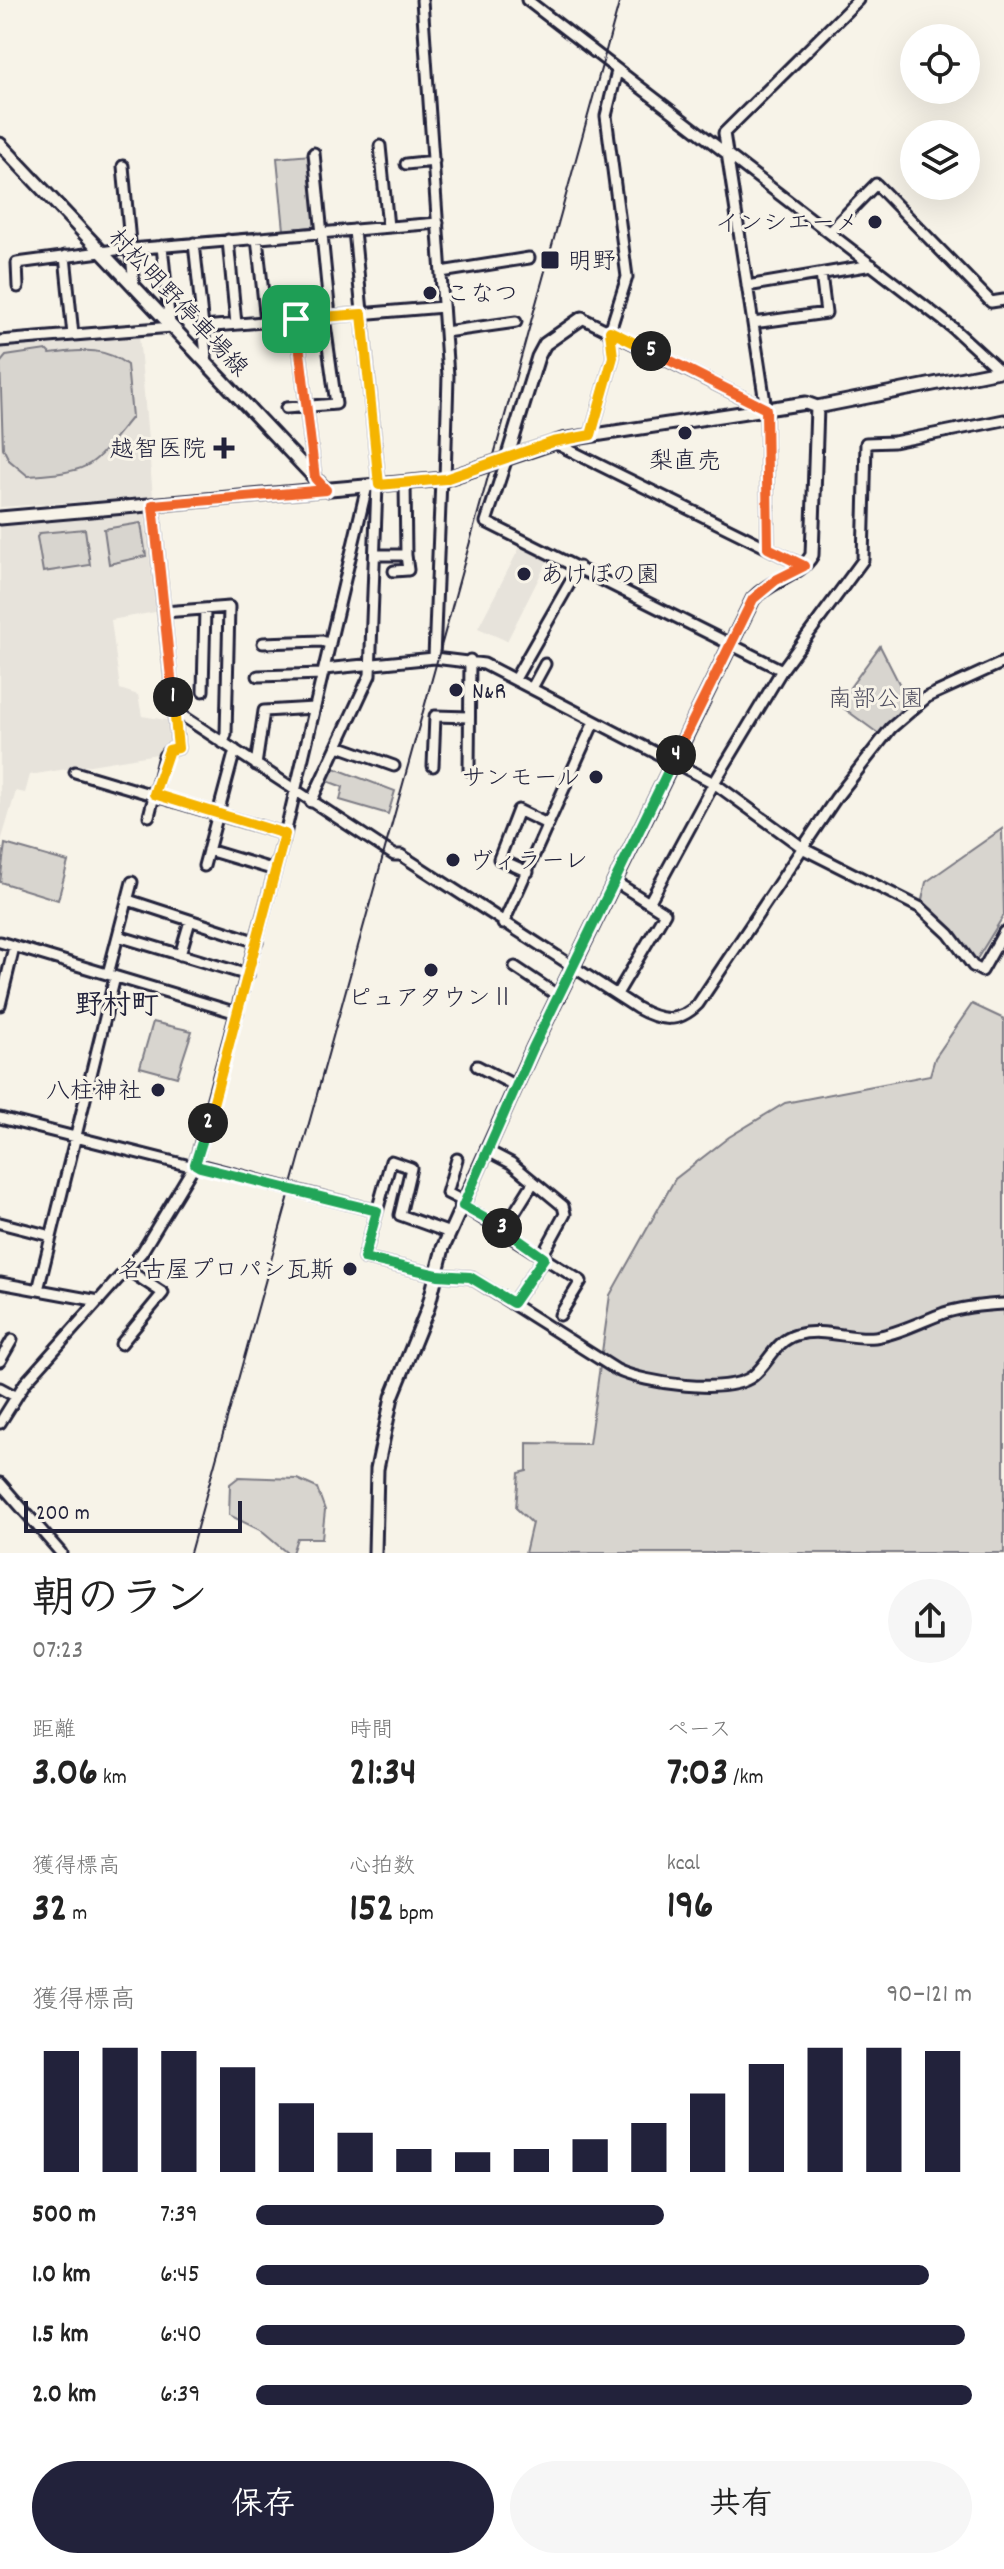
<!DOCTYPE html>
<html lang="ja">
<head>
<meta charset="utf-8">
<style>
	body { margin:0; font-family:Dekko,"Klee One",sans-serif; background:#f6f6f6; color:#222; height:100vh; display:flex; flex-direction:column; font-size:30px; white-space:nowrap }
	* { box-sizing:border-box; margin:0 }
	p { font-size:26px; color:#767676 }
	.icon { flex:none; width:44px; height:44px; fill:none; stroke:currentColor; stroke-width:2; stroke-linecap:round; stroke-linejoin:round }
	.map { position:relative; height:1553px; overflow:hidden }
	.side { display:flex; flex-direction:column; background:#fff; flex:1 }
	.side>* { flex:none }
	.fabs { position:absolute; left:900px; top:24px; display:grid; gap:16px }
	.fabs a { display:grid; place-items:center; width:80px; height:80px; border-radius:50%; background:#fff; box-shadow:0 8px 32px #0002; font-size:40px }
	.scale { position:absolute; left:24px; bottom:20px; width:218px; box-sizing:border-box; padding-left:8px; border:4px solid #22223b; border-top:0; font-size:22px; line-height:28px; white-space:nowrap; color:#22223b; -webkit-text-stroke:6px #f7f3e8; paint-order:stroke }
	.pin { position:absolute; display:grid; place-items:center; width:68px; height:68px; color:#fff; margin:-34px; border-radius:16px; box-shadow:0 4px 12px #0006 }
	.km { position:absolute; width:40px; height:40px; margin:-20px; border-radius:50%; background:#222; color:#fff; font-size:22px; line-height:40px; text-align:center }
	.round { display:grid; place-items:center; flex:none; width:84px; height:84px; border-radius:42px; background:#f6f6f6 }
	.overview { display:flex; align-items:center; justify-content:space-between; height:136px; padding:0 32px }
	h1 { font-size:44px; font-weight:700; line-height:60px }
	.stats { display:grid; grid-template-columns:repeat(3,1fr); gap:12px; height:136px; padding:8px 32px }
	.stats div { display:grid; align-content:center }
	.stats b { font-size:40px; font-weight:700 }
	.stats small { font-size:22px; font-weight:400 }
	.stats p { font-size:22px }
	.chart { height:224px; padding:16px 32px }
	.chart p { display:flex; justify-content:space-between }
	.chart svg { width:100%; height:144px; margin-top:8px; stroke:#22223b; stroke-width:6 }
	.primary-button { display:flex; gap:16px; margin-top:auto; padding:16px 32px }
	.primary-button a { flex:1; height:92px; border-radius:48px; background:#22223b; color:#fff; font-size:32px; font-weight:700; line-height:92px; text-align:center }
	.primary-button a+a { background:#f6f6f6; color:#222 }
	ul { padding:0 32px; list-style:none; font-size:26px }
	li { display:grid; grid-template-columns:128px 96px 1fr; align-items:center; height:60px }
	li i { height:20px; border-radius:10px; background:#22223b }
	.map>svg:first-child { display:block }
	.built { fill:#e7e3db }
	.green { fill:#d8d5cf; stroke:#7d7c85; stroke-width:2 }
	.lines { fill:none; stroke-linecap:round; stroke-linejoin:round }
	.minor-casing { stroke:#22223b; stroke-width:15 }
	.major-casing { stroke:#22223b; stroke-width:17 }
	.minor { stroke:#f7f3e8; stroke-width:9 }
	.major { stroke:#f7f3e8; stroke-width:11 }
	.rail { stroke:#22223b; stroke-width:2 }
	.split-1-casing { stroke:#fff; stroke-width:16 }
	.split-2-casing { stroke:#fff; stroke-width:16 }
	.split-3-casing { stroke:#fff; stroke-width:16 }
	.split-4-casing { stroke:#fff; stroke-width:16 }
	.split-5-casing { stroke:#fff; stroke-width:16 }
	.split-6-casing { stroke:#fff; stroke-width:16 }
	.split-1 { stroke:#f0652b; stroke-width:10 }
	.split-2 { stroke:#f5b400; stroke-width:10 }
	.split-3 { stroke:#22a559; stroke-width:10 }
	.split-4 { stroke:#22a559; stroke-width:10 }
	.split-5 { stroke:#f0652b; stroke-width:10 }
	.split-6 { stroke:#f5b400; stroke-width:10 }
	.poi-dot { fill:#22223b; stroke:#f7f3e8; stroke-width:3 }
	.labels { text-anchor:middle; stroke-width:6; stroke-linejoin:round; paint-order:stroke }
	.poi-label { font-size:24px; fill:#22223b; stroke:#f7f3e8; text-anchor:end }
	.street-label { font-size:24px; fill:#22223b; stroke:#f7f3e8 }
	.park-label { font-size:24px; fill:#504f60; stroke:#f7f3e8 }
	.quarter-label { font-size:28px; font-weight:bold; fill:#22223b; stroke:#f7f3e8 }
</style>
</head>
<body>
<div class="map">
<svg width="1004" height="1553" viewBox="0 0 1004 1553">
	<rect width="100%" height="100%" fill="#f7f3e8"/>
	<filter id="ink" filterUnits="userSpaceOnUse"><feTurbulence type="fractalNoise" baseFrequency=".0125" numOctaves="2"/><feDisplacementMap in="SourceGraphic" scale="16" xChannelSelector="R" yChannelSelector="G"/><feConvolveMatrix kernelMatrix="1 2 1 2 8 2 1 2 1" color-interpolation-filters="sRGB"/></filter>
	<g filter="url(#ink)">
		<path class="built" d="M139 335 153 497 0 507V343Z
			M150 510 161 611 111 620 120 689 138 695 142 716 172 721 174 746 163 753 30 775 25 793 16 791 0 845V523Z
			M522 543 550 556 507 641 478 628Z"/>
		<path class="green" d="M311 155 319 226 284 230 277 158Z
			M46 350 50 354C79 351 102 345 127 365L132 417C90 468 96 471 28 476L9 460 3 448 0 363 6 356Z
			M141 523 146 556 109 564 104 529Z
			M85 529 90 565 43 572 37 537 40 533Z
			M880 646 908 701 879 734 838 704Z
			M334 768 395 791 388 814 340 800 343 787 327 781Z
			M1002 829 1004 915 975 962 921 904 926 882Z
			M5 844 68 862 58 900 0 882Z
			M972 1004 1004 1019V1553H525L532 1523 516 1508 519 1473 527 1471V1443L589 1444 610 1295 675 1179 729 1137 785 1103 930 1075 935 1058Z
			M153 1022 192 1031 177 1077 140 1067Z
			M239 1477 297 1479 317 1488 325 1510 322 1538H297L292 1553H287L260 1530 229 1515 230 1484Z"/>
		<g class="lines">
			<defs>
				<path id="minor" d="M422 0 448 376 445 479
					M527 0 953 328 1000 371
					M380 146 388 227
					M314 153 330 316
					M406 164 434 161
					M123 166 134 286
					M354 230 379 485
					M829 232 876 184 991 302 1004 300
					M257 238 266 321
					M228 240 236 324
					M194 243 203 327
					M162 246 170 325
					M131 249 438 223
					M65 256 73 335
					M441 272 529 258
					M747 286 872 265
					M18 287 17 263 131 248
					M582 318 766 409
					M296 319 315 478
					M753 323 826 313 821 274
					M445 332 516 322
					M0 341 172 327
					M207 365 203 327 443 307
					M286 408 336 404 324 317
					M591 435 613 357 610 331 627 277 606 116 617 71
					M553 442 804 566
					M507 458 486 522 782 670
					M768 548 766 409 724 133 858 0
					M375 555H406L405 483
					M394 571 408 570 406 555
					M164 612 229 607 226 734 223 743
					M263 643 322 641 330 644
					M434 658 441 479
					M324 669 434 658 484 664 714 783 806 850 921 908 949 934 973 966 982 971 1004 932
					M258 676 323 674
					M515 679 579 567
					M532 688 545 664
					M203 691 205 609
					M175 711 394 855H401L637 1008C660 1021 678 1024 698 1004L836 798 891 728 927 697 1004 662
					M338 746 394 766
					M256 765 264 711 314 708
					M433 766 435 716 469 717
					M469 770 470 660
					M75 772 285 834
					M311 802 370 675 377 485
					M149 816 164 756 169 750 178 748 153 505
					M208 850 275 870
					M204 866 235 750
					M528 872 499 859 518 810 547 824
					M614 881 665 913 617 994
					M128 900 257 942
					M649 903 714 783 782 670 863 560 866 443 894 442 1004 420
					M503 924 594 722
					M118 936 248 975
					M0 942 237 1013
					M180 955 190 921
					M515 967 560 997
					M108 974 132 882
					M0 1005 14 947
					M477 1066 516 1086
					M0 1118 194 1167
					M486 1150 511 1163 563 1206 565 1214 542 1256
					M457 1159 447 1193 465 1202
					M195 1164 377 1211
					M463 1206 544 1258
					M513 1215 533 1183
					M0 1223 51 1236
					M450 1233 400 1215 411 1168 391 1161 364 1258 438 1275 470 1277 617 1370C644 1383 728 1396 753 1376 769 1363 775 1341 796 1335 824 1327 849 1340 875 1337 898 1334 922 1321 944 1313 963 1307 984 1305 1004 1304
					M0 1283 99 1301
					M38 1290 115 977
					M513 1303 544 1258 581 1281 560 1315
					M121 1344 163 1293 128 1270
					M0 1361 12 1340
					M0 1388 15 1396
					M0 1423 25 1383 142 1252 195 1164 285 834 367 486
					M0 1483 61 1553"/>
				<path id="major" d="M0 144 326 490
					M817 407 1004 370
					M507 458 538 357 545 344 582 318
					M0 518 445 479 562 440 806 403 817 407
					M375 1553 377 1469 392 1397 428 1308 443 1248 533 1048 753 599C770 580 800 576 812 555L817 407"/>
			</defs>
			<use href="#minor" class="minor-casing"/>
			<use href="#major" class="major-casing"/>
			<use href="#minor" class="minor"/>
			<use href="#major" class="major"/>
			<path class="rail" d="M190 1553 620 0"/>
		</g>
	</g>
	<g class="lines" filter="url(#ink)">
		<defs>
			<path id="split-1" d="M173 697 153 505 326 490 315 478 296 319"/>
			<path id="split-2" d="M173 697 178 748 169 750 154 794 285 834 208 1123"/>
			<path id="split-3" d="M208 1123 195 1164 200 1167 377 1211 364 1258 438 1275 470 1277 513 1303 544 1258 502 1228"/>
			<path id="split-4" d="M502 1228 463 1206 533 1048 676 755"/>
			<path id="split-5" d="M651 351 766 409 768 548 804 566 776 580 753 599 676 755"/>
			<path id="split-6" d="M296 319 362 314 379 485 445 479 553 442 591 435 613 357 610 331 651 351"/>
		</defs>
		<use href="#split-1" class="split-1-casing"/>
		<use href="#split-2" class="split-2-casing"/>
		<use href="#split-3" class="split-3-casing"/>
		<use href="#split-4" class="split-4-casing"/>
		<use href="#split-5" class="split-5-casing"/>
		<use href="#split-6" class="split-6-casing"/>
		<use href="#split-1" class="split-1"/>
		<use href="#split-2" class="split-2"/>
		<use href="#split-3" class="split-3"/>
		<use href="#split-4" class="split-4"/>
		<use href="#split-5" class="split-5"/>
		<use href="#split-6" class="split-6"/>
	</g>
	<g class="poi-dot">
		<circle cx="875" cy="222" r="8"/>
		<rect x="540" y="250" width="20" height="20" rx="4"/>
		<circle cx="430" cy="293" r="8"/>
		<circle cx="685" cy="433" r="8"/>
		<path d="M220 436h8v8h8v8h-8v8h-8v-8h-8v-8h8z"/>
		<circle cx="524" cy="574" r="8"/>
		<circle cx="456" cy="690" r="8"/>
		<circle cx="596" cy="777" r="8"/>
		<circle cx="453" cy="860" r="8"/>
		<circle cx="431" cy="970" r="8"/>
		<circle cx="158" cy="1090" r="8"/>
		<circle cx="350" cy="1269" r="8"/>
	</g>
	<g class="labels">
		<g class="poi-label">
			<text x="859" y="230">インシエーメ</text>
			<text x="568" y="268" text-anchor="start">明野</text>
			<text x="446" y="301" text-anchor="start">こなつ</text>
			<text x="206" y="456">越智医院</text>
			<text x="685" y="468" text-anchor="middle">梨直売</text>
			<text x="540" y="582" text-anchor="start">あけぼの園</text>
			<text x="472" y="698" text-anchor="start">N&amp;R</text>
			<text x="580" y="785">サンモール</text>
			<text x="469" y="868" text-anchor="start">ヴィラーレ</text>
			<text x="431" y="1005" text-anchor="middle">ピュアタウンⅡ</text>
			<text x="142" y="1098">八柱神社</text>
			<text x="334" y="1277">名古屋プロパン瓦斯</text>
		</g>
		<g class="street-label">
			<text transform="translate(179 302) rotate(47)" y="8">村松明野停車場線</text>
		</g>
		<g class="park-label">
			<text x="876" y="706">南部公園</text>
		</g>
		<g class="quarter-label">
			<text x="117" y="1013">野村町</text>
		</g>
	</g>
</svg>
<div class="fabs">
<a><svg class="icon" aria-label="locate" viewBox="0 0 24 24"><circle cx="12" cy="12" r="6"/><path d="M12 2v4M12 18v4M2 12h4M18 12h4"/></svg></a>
<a><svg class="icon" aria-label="layers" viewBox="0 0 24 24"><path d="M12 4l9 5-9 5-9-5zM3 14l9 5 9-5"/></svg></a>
</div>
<div class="scale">200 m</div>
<div class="pin" style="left:296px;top:319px;background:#1e9e55"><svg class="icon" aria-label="arrive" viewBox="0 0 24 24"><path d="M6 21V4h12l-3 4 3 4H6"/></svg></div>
<b class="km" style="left:173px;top:697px">1</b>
<b class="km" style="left:208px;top:1123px">2</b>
<b class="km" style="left:502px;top:1228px">3</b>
<b class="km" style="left:676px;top:755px">4</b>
<b class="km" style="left:651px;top:351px">5</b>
</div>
<section class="side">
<div class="overview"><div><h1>朝のラン</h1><p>07:23</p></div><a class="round"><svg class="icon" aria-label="share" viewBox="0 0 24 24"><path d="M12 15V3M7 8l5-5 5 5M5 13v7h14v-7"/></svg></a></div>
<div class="stats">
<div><p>距離</p><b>3.06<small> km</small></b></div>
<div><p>時間</p><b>21:34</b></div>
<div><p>ペース</p><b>7:03<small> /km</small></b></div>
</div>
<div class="stats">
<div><p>獲得標高</p><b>32<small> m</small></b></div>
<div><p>心拍数</p><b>152<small> bpm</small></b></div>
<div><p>kcal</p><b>196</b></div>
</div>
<div class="chart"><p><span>獲得標高</span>90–121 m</p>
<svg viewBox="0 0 160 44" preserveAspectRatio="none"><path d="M5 44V7M15 44V6M25 44V7M35 44V12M45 44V23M55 44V32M65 44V37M75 44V38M85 44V37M95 44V34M105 44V29M115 44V20M125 44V11M135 44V6M145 44V6M155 44V7"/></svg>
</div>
<ul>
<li><b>500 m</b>7:39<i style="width:57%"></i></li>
<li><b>1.0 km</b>6:45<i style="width:94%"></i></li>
<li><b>1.5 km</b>6:40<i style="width:99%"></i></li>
<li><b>2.0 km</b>6:39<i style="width:100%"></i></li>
</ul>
<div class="primary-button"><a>保存</a><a>共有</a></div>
</section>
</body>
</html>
